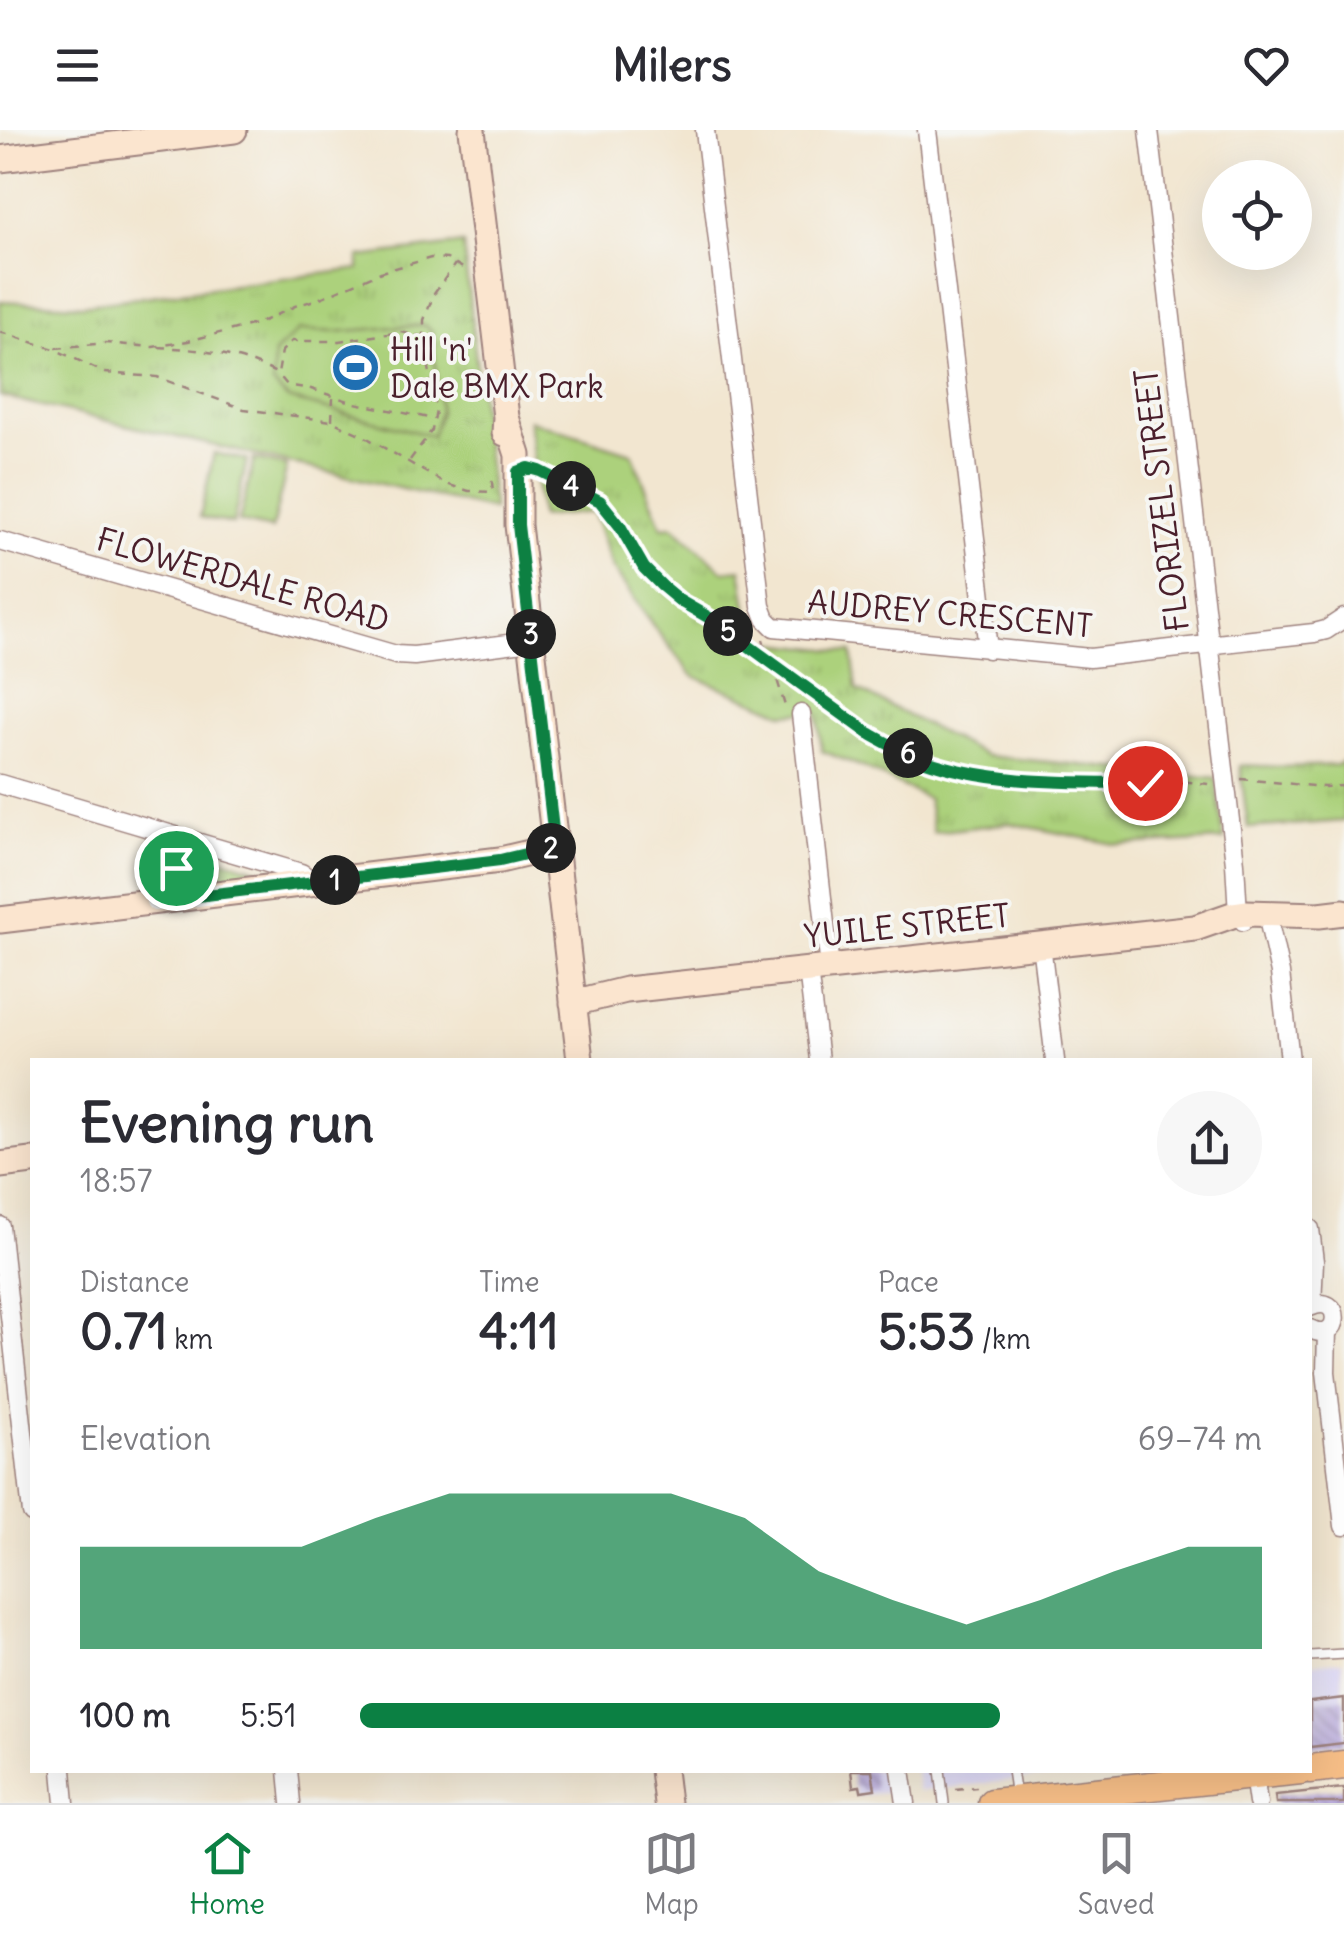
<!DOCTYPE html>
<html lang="en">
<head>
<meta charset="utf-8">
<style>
	body { margin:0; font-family:Delius,sans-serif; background:#f7f7f7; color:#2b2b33; height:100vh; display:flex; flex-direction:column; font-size:38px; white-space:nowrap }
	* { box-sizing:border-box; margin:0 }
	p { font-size:32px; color:#7c7c81 }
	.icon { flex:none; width:55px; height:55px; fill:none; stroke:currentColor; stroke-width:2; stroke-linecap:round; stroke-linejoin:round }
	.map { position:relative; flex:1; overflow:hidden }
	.side { position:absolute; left:30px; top:928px; width:1282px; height:715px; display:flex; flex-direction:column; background:#fff; border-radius:0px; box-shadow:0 10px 40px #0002 }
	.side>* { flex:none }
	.buttons { position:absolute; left:1202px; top:30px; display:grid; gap:20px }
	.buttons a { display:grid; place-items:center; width:110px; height:110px; border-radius:50%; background:#fff; box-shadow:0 10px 40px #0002; font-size:50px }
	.pin { position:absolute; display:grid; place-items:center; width:85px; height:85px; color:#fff; margin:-42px; border:5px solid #fff; border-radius:50%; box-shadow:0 2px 10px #0007 }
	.km { position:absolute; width:50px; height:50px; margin:-25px; border-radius:50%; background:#222; color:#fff; font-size:28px; line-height:50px; text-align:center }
	.round { display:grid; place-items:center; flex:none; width:105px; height:105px; border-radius:52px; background:#f7f7f7 }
	.headline { display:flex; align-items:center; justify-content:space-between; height:170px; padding:0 50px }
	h1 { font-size:55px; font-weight:700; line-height:75px }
	.figures { display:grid; grid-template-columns:repeat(3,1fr); gap:15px; height:170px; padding:10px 50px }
	.figures div { display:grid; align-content:center }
	.figures b { font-size:50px; font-weight:700 }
	.figures small { font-size:28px; font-weight:400 }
	.figures p { font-size:28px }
	.chart { height:280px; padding:20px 50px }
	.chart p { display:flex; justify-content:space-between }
	.chart svg { width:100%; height:180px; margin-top:10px; fill:#0b8043; opacity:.7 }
	ul { padding:0 50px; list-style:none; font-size:32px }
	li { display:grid; grid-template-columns:160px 120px 1fr; align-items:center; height:75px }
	li i { height:25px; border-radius:12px; background:#0b8043 }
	header { display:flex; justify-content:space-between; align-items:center; height:130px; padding:0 50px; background:#fff; font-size:45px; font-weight:700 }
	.menu { display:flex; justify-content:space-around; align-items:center; height:140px; border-top:2px solid #e1e1e2; background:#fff; font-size:28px; color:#7c7c81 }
	.menu a { display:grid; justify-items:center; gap:5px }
	.menu .selected { color:#0b8043 }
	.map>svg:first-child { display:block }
	.built { fill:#dbd6f7 }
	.grass { fill:url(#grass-tufts); stroke:#7b7853; stroke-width:2.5 }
	.pitch { fill:#acd17b; stroke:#7b7853; stroke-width:2.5 }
	.building { fill:url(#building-back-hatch) }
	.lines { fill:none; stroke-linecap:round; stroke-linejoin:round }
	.lane-casing { stroke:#9e827e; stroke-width:12 }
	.street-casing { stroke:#9e827e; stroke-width:21 }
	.secondary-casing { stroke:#9e827e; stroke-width:29 }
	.primary-casing { stroke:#9e827e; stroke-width:31 }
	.path { stroke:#9e827e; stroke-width:2.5; stroke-dasharray:8 8; stroke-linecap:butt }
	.lane { stroke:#fff; stroke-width:9 }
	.street { stroke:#fff; stroke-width:18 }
	.secondary { stroke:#fbe5cf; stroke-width:25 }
	.primary { stroke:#f6be87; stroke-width:28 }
	.route-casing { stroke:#fff; stroke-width:20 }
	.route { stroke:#0b8043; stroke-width:12 }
	.labels { text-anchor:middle; stroke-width:8; stroke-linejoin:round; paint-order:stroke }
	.poi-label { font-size:32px; fill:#4a1f2b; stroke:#f6f6f2; text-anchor:start }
	.street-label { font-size:32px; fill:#4a1f2b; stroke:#f6f6f2 }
</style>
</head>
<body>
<header><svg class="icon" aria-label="menu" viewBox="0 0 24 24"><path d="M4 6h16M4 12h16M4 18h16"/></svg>Milers<svg class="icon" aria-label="heart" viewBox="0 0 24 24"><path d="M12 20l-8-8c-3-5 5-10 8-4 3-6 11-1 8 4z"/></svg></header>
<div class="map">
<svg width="1344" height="1673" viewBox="0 0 1344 1673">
	<defs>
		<pattern id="grass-tufts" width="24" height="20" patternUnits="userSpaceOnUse" patternTransform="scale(2.5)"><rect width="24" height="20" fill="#acd17b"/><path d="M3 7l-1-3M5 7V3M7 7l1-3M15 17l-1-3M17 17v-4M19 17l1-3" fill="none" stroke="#96b36a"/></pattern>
		<pattern id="building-back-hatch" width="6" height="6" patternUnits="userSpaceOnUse" patternTransform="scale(2.5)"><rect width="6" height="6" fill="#b5a5dc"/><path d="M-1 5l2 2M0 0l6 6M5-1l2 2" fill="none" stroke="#9586b3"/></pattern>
	</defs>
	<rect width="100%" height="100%" fill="#f6f6f2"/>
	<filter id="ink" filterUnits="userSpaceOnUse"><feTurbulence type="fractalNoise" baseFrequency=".01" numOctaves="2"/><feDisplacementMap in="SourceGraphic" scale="20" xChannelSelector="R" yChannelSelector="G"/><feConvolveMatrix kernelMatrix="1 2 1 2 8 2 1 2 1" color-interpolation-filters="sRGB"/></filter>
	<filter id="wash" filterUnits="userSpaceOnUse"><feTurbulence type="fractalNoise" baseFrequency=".0048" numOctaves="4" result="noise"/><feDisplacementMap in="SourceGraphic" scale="40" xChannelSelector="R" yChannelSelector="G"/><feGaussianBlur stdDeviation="2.25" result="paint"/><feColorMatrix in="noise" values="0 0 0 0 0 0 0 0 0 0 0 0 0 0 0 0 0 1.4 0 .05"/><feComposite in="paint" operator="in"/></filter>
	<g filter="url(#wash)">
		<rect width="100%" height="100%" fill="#f2e6d0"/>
		<path class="built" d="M1342 1531 1344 1613 1310 1617V1534Z
			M853 1640H884L887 1662 855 1666Z
			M916 1640H1106L918 1661Z"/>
		<path class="grass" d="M463 114 493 380 0 266V171L82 175 359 139V127Z
			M529 290 632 323 662 397 673 396 723 441 741 439 750 496 764 512 852 522 857 559 986 626 1216 648 1224 710 1119 715 1009 693 933 702 928 669 863 637 822 621 817 581 785 584 693 546 654 497 612 437 593 382 540 387Z
			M1344 631V691L1248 698 1240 635 1282 637 1337 635Z
			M179 716H181L275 745 176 759 180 749Z"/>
		<path class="pitch" d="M424 195 432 201 440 281 432 306 288 269 273 254 274 223 299 200 333 202Z
			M214 323 247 330 233 394 200 387Z
			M254 329 287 336 272 399 239 392Z"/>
		<g id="blocks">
			<path class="building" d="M1344 1568V1613L1310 1617V1572Z
				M851 1640H872L875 1659 861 1661 860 1656 853 1657Z
				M1344 1658V1673H1276L1275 1665Z"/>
		</g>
	</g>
	<g filter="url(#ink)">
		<use href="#blocks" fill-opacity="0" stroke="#9e827e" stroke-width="2.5"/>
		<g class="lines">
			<defs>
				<path id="lane" d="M1310 1526 1344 1524
					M940 1640 944 1673
					M1012 1640 1016 1667"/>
				<path id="street" d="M705 0 761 476 766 489 774 497 1090 528 1314 503 1326 500 1344 488
					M927 0 988 519
					M1149 0 1235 733 1238 784 1243 791
					M0 411 396 525 414 526 532 511
					M801 584 830 838
					M0 654 291 740 301 743 314 752
					M156 700C183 727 178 743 156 771
					M1273 785 1269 793 1280 843 1290 930
					M1041 814 1055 930
					M808 840 819 930
					M0 1096 32 1383
					M1310 1099 1314 1131 1312 1176
					M1310 1177C1343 1161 1343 1215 1310 1199
					M1327 1201 1326 1242 1344 1396
					M62 1640 65 1673
					M288 1640 291 1673
					M901 1640 906 1673
					M1254 1645 1258 1673"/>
				<path id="secondary" d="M472 0 506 287 505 303
					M0 29 234 0
					M506 287 518 325V395L580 930
					M0 790 500 730 555 717
					M573 873 626 860 1195 798 1232 785 1246 783 1319 785 1344 782
					M0 1035 32 1031
					M663 1640 667 1673"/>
				<path id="primary" d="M1310 1639 1344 1635
					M992 1673 1301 1640"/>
			</defs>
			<use href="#lane" class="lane-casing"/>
			<use href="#street" class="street-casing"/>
			<use href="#secondary" class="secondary-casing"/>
			<use href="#primary" class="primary-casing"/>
			<path class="path" d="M0 202 54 219 105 243 157 247 244 279 332 291 364 306 446 354 469 361 493 362 492 352 499 350
				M424 207 401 202 339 211H292L282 221 278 244 287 255 311 259 355 273 434 289
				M158 217C199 219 239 224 276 243
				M56 218 105 213 153 217 188 211 259 193 295 176 318 169 381 142 431 128 447 129 468 141
				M332 290 333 268
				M410 330 432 300 436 281 424 207V190L434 164 455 134
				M539 341 600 371 620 396 650 445 679 471 713 490 867 602 922 629 970 642 1035 651 1145 653 1170 650 1209 654
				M763 509 768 530
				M773 536 785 576
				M1241 649 1324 657 1344 656
				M955 1659 977 1657"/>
			<use href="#lane" class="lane"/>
			<use href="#street" class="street"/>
			<use href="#secondary" class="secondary"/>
			<use href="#primary" class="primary"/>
		</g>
	</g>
	<g class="lines" filter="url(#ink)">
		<defs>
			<path id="route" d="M176 738 173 747 156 771 500 730 555 717 518 395V342L529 338 540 341 600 371 620 396 644 438 662 456 680 471 713 490 867 602C885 612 903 623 923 630 993 655 1071 652 1145 653"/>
		</defs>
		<use href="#route" class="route-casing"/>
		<use href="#route" class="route"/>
	</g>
	<defs>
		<symbol id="stadium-disc" viewBox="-11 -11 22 22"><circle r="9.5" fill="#1f6fb2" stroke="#f6f6f2"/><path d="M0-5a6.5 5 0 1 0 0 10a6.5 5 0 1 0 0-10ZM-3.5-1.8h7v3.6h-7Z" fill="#fff"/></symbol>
	</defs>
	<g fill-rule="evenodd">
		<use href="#stadium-disc" x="328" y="210" width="55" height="55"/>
	</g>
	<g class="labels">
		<g class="poi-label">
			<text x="390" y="231">Hill 'n'<tspan x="390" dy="37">Dale BMX Park</tspan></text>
		</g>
		<g class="street-label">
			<text transform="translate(1162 370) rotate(-97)" y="11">FLORIZEL STREET</text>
			<text transform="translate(243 450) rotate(16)" y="11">FLOWERDALE ROAD</text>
			<text transform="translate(950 484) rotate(5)" y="11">AUDREY CRESCENT</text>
			<text transform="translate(907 796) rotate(-6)" y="11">YUILE STREET</text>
		</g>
	</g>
</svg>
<div class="buttons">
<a><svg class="icon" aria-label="locate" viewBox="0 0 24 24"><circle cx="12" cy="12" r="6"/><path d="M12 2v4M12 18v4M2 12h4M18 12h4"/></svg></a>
</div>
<div class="pin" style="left:176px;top:738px;background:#1e9e55"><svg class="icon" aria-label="arrive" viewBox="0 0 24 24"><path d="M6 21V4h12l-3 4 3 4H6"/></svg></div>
<div class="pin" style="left:1145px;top:653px;background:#d93025"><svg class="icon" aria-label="check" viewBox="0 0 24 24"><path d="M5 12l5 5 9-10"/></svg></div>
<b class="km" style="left:335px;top:750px">1</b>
<b class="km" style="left:551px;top:718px">2</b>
<b class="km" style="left:531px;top:504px">3</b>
<b class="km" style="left:571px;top:356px">4</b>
<b class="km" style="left:728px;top:501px">5</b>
<b class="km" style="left:908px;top:623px">6</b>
<section class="side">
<div class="headline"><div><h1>Evening run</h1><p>18:57</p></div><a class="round"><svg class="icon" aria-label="share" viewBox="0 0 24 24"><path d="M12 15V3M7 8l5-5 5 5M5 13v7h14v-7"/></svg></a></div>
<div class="figures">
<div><p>Distance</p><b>0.71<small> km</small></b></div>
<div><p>Time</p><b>4:11</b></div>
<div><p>Pace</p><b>5:53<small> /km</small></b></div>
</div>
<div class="chart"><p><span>Elevation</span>69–74 m</p>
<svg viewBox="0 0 160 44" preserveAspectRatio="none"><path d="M0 44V19L10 19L20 19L30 19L40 12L50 6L60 6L70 6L80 6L90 12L100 25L110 32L120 38L130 32L140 25L150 19L160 19V44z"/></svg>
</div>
<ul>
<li><b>100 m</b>5:51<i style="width:71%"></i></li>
</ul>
</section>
</div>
<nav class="menu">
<a class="selected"><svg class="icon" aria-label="home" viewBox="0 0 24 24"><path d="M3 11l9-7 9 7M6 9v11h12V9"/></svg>Home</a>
<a><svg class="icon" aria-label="map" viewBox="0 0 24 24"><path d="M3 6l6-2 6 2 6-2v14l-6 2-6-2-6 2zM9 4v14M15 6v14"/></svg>Map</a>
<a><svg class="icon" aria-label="saved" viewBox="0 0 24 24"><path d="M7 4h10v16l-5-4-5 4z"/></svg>Saved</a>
</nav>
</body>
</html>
